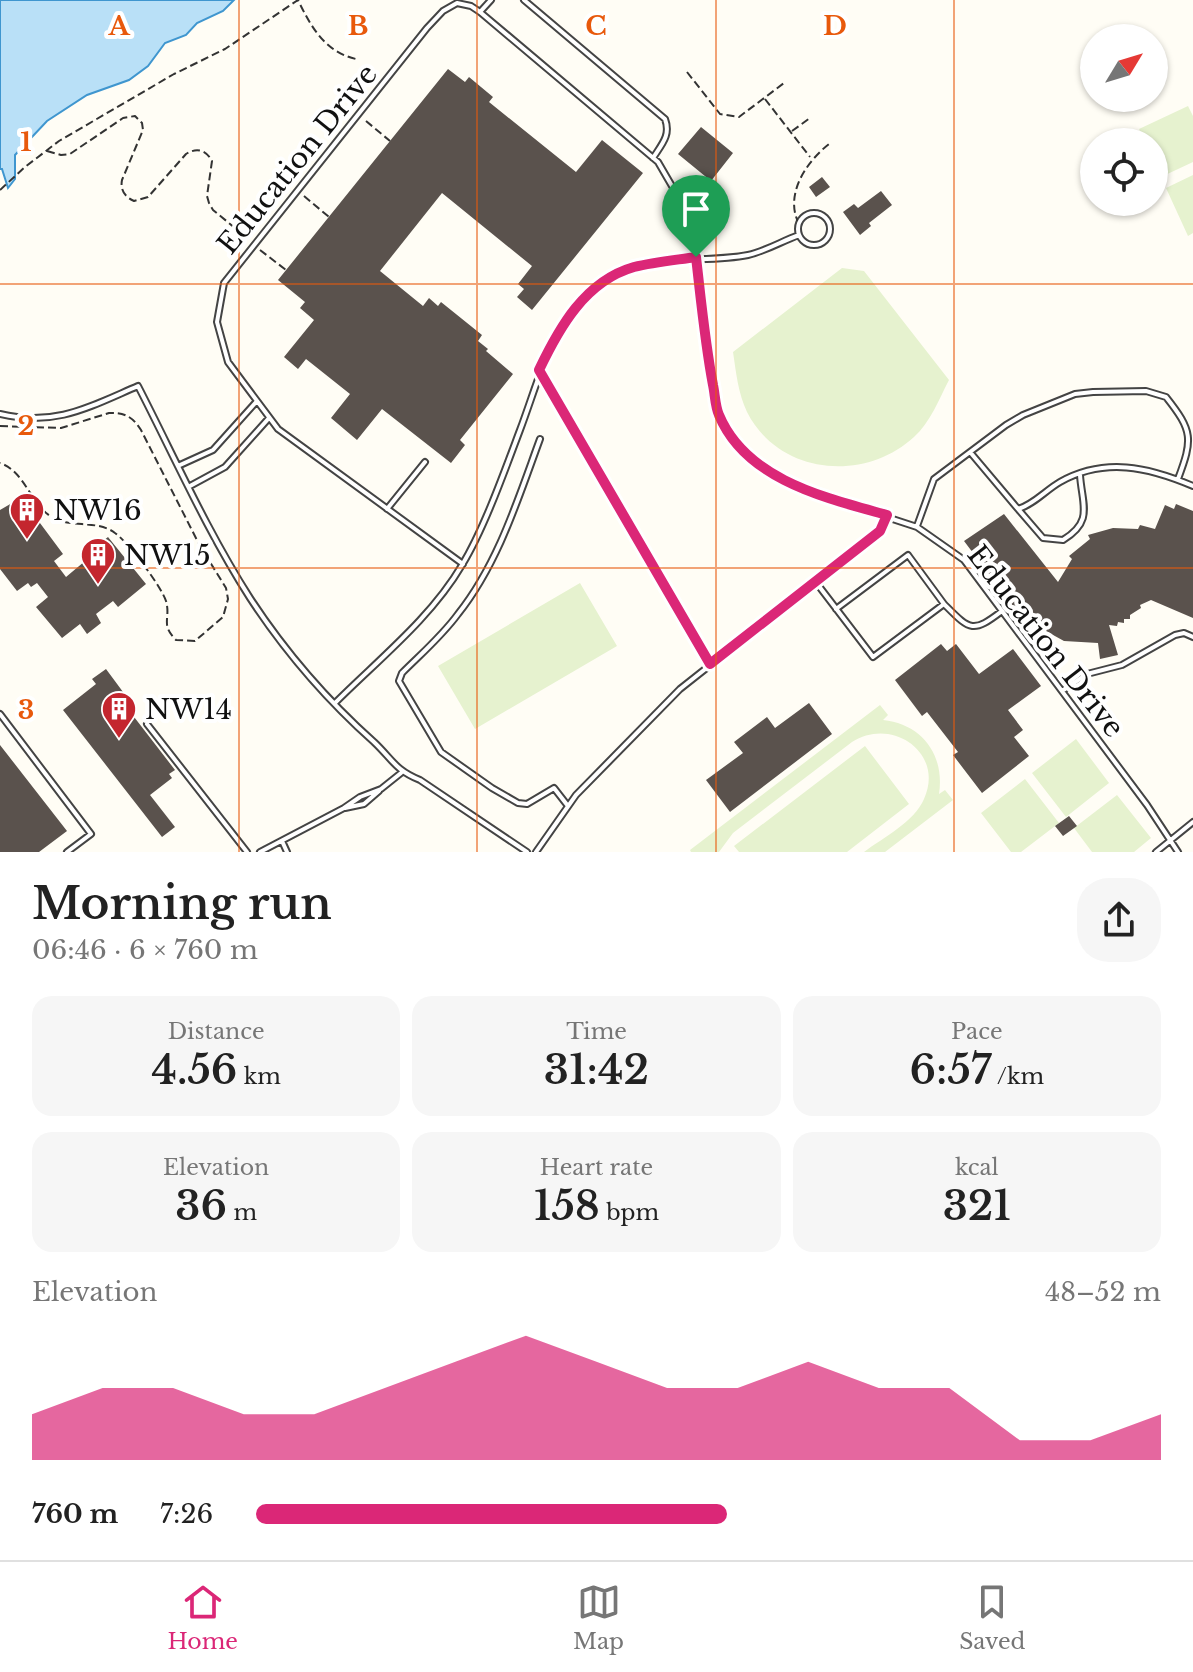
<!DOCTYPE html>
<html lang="en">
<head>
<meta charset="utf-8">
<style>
	body { margin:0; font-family:"Libre Baskerville",serif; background:#f6f6f6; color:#222; height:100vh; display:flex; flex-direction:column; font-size:30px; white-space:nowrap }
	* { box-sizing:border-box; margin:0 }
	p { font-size:26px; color:#767676 }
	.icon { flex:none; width:44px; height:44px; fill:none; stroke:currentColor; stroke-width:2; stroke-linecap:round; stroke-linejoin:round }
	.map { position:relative; height:852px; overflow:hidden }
	.panel { display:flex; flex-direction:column; background:#fff; flex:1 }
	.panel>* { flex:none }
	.needle { width:52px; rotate:52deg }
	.tools { position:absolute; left:1080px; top:24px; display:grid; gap:16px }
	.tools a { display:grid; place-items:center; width:88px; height:88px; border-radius:50%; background:#fff; box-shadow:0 2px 6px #0004; font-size:40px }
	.pin { position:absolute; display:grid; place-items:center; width:68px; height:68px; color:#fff; margin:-82px -34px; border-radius:50% 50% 50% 0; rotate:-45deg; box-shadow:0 0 8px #0007 }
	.pin .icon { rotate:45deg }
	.round { display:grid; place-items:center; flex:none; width:84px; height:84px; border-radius:32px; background:#f6f6f6 }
	.head { display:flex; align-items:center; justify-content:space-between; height:136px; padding:0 32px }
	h1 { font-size:44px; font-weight:600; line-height:60px }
	.stats { display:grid; grid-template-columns:repeat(3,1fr); gap:12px; height:136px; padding:8px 32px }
	.stats div { display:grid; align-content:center; border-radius:20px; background:#f6f6f6; text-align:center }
	.stats b { font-size:40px; font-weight:600 }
	.stats small { font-size:22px; font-weight:400 }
	.stats p { font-size:22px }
	.chart { height:224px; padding:16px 32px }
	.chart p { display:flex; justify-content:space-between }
	.chart svg { width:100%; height:144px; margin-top:8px; fill:#db2777; opacity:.7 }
	ul { padding:0 32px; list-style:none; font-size:26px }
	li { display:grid; grid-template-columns:128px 96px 1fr; align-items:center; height:60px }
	li i { height:20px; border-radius:10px; background:#db2777 }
	.dock { display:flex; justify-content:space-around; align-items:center; height:112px; border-top:2px solid #e0e0e0; background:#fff; font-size:22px; color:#767676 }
	.dock a { display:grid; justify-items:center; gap:4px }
	.dock .active { color:#db2777 }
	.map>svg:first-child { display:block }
	.pitch { fill:#e6f2cf }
	.water { fill:#b9e0f7; stroke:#3f96cf; stroke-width:2 }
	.building { fill:#5a524d }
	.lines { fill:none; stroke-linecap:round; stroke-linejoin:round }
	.lane-casing { stroke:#444; stroke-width:8 }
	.street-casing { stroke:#444; stroke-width:12 }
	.path { stroke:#333; stroke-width:2; stroke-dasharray:8 4; stroke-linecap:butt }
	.lane { stroke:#fff; stroke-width:4 }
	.street { stroke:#fff; stroke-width:8 }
	.route-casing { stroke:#fff; stroke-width:16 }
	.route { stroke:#db2777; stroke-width:10 }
	.grid { fill:none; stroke:#e8590c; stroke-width:2; stroke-opacity:0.55 }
	.labels { text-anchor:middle; stroke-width:8; stroke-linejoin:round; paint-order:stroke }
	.street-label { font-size:28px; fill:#111; stroke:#fff }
	.poi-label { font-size:28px; fill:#111; stroke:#fff; text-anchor:start }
	.grid-label { font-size:26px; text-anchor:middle; font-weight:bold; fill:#e8590c; stroke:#fff; stroke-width:8; stroke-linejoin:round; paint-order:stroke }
</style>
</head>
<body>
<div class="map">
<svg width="1193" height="852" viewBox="0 0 1193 852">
	<rect width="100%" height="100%" fill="#fffdf5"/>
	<path class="pitch" d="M1188 106 1193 116V162L1161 177 1154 162V142H1145L1139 129Z
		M1193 175V233L1188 236 1166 188Z
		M842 268 864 271 949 380C939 399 930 423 914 437 864 483 779 475 747 412 738 393 736 372 733 352Z
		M580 583 617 646 475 729 438 666Z
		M880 705 888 715 883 720C922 724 945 755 939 794L945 790 953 800 885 852H864C884 837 914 822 924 799 945 753 892 716 852 742L733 833 719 852H691L690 850Z
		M1076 739 1109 783 1066 817 1032 773Z
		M865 746 909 804 847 852H739L734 846Z
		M1025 779 1059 823 1021 852H1011L981 813Z
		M1117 795 1151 838 1134 852H1092L1074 828Z"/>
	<path class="water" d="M0 0H234L223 11 197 23 186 35 165 43 148 66 129 80 87 95 47 121 15 155V179L8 188 2 169H0Z"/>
	<path class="building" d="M448 69 465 82 469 77 493 97 489 102 576 172 602 140 643 173 532 310 517 297 524 289 518 284 532 266 442 193 380 271 423 306 429 298 438 306 441 302 482 335 478 341 488 349 486 351 513 374 460 440 465 445 451 463 382 409 357 440 331 418 350 394 306 359 298 369 284 357 314 320 300 308 305 302 278 280Z
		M701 127 733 153 711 181 678 154Z
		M822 177 830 187 816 197 809 187Z
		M881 191 892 205 869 223 871 226 860 235 843 212 854 204 858 208Z
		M12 503 27 526 37 519 63 554 54 561 66 577 91 556 88 553 108 537 146 584 118 607 113 601 96 614 101 623 87 634 80 624 62 638 36 607 48 597 37 583 31 587 28 583 17 591 0 569V510Z
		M1176 504 1193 511V618L1151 600 1140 605 1141 608 1130 615V619H1124V623L1118 622 1117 626 1109 625 1118 655 1100 659 1098 643 1064 641 1033 624 1018 608 1016 610 964 541 1004 514 1058 582 1072 559 1069 556 1090 539 1088 535 1113 528 1138 529 1140 525 1155 529 1165 505 1174 509Z
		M941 644 947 651 956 644 979 674 1013 649 1041 686 1008 710 1023 730 1014 737 1029 756 982 793 953 755 958 752 927 712 922 716 895 680Z
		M106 669 126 696 121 700 175 770 169 774 172 778 150 795 175 827 162 837 63 710 96 684 92 679Z
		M809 703 832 734 730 812 706 780 743 753 734 742 767 717 775 728Z
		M0 745 67 831 39 852H0Z
		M1069 816 1077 826 1063 836 1055 826Z"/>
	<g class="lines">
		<defs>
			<path id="lane" d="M524 0 665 119C671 135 662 144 653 158
				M480 12 491 0
				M798 229a16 16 0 1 1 32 0a16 16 0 1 1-32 0Z
				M0 414C55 427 89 407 138 386 174 456 207 531 250 598 284 650 327 700 374 742 392 759 395 770 420 780L527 852
				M540 439C518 499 498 564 458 614 442 636 421 654 402 673L399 681 441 752 492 788 518 803 527 804 554 788 568 806
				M970 452 1018 509C1033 505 1046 490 1060 482 1105 457 1148 467 1193 486
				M180 465 213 450 257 401
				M190 486 225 467 269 418
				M387 509 425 462
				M1018 509 1043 538 1063 540C1094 521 1082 505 1080 475
				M917 526 934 479 1006 425 1023 415 1075 394 1093 392 1146 391 1166 397C1193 431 1193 439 1178 479
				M463 564 278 429 228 362 217 322 224 283 427 28 443 11 457 3 471 6 480 12 658 162 676 193 694 234 708 361 719 415 737 443 767 471 813 493 917 527 964 560 1147 805 1178 852
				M815 581 873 657 944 604C970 630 972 634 1002 611
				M836 609 908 555 944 604
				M1062 691 1087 674 1122 665 1175 635 1184 633 1193 637
				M335 703C378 660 431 618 462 565 484 529 505 470 520 430 543 369 552 315 611 278 652 252 703 264 748 255 766 251 782 241 799 235
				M0 714 91 834 67 852
				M147 724 247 852
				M345 808 364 804 379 791
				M282 841 287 852
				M260 852 344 808 360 797 381 789 401 773
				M536 852 576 795 680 689 880 531 887 515
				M1156 852 1193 822"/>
			<path id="street" d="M539 370 710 664"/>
		</defs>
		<use href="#lane" class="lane-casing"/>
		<use href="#street" class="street-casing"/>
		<path class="path" d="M687 72 720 114 739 117 784 83
			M765 99 810 157
			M366 121 390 141
			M792 131 810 118
			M47 151 61 155 70 154 123 118 135 116 142 123 143 130 122 180C120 190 125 197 134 201L148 197 186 154C197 147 206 150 212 161L207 196 209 203 213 210 246 237
			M0 190 25 167 59 141 174 74 225 49 298 0C311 27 325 52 356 59
			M304 196 329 217
			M799 224C784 195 806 162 829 144
			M260 250 286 270
			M0 426 61 428 109 413C124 412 133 417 141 430L200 546 226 588 228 599 223 617 195 641 176 640C160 624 171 619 166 601 161 586 128 542 115 533 97 519 69 529 50 516 30 502 24 471 0 463"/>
		<use href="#lane" class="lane"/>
		<use href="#street" class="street"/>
	</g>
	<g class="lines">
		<defs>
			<path id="route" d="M696 257C701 300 705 343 713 385 715 394 715 406 719 415 746 480 826 498 887 515L880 531 710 664 539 370C559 328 585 281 634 267 654 262 676 260 696 257Z"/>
		</defs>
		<use href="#route" class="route-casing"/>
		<use href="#route" class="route"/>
	</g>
	<path class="grid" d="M239 0V852M477 0V852M716 0V852M954 0V852M0 284H1193M0 568H1193"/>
	<defs>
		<symbol id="building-pin" viewBox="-11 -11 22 30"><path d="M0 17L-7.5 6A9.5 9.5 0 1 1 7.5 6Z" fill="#c4262e" stroke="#fff"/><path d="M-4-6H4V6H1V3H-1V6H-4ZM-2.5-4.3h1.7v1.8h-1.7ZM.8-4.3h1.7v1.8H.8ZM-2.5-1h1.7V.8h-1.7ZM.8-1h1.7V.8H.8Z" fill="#fff"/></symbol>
	</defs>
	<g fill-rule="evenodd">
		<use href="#building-pin" x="7" y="490" width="40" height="54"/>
		<use href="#building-pin" x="78" y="535" width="40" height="54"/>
		<use href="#building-pin" x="99" y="689" width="40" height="54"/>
	</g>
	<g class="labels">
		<g class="street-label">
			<text transform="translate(297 159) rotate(-51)" y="10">Education Drive</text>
			<text transform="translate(1046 641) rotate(52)" y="10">Education Drive</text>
		</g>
		<g class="poi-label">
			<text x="53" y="520">NW16</text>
			<text x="124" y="565">NW15</text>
			<text x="145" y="719">NW14</text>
		</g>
	</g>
	<g class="grid-label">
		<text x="119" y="35">A</text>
		<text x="358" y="35">B</text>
		<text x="596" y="35">C</text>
		<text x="835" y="35">D</text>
		<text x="26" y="151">1</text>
		<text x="26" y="435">2</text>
		<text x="26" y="719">3</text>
	</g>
</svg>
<div class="tools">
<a><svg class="needle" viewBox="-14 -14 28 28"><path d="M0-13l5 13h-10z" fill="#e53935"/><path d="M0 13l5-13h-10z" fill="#767676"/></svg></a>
<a><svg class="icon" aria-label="locate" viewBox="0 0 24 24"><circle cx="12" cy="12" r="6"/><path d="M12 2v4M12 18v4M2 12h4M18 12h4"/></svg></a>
</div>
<div class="pin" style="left:696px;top:257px;background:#1e9e55"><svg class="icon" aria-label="arrive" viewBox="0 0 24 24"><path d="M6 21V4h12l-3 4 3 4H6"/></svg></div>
</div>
<section class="panel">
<div class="head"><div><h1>Morning run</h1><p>06:46 · 6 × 760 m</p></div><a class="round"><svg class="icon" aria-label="share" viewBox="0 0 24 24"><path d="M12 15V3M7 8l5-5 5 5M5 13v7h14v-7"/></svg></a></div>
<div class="stats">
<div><p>Distance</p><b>4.56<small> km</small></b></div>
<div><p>Time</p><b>31:42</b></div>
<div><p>Pace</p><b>6:57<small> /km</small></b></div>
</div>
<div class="stats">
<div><p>Elevation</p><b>36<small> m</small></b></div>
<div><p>Heart rate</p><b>158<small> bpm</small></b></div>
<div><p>kcal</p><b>321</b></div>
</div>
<div class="chart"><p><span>Elevation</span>48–52 m</p>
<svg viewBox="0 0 160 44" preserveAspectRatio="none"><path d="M0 44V30L10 22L20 22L30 30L40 30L50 22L60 14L70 6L80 14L90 22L100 22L110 14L120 22L130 22L140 38L150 38L160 30V44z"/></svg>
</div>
<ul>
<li><b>760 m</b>7:26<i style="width:52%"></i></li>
</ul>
</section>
<nav class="dock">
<a class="active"><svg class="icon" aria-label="home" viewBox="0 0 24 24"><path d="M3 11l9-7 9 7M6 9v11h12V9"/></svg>Home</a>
<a><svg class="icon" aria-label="map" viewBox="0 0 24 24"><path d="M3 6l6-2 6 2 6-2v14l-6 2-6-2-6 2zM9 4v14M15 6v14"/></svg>Map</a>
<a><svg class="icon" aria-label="saved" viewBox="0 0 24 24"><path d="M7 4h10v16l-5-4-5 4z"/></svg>Saved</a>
</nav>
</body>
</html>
